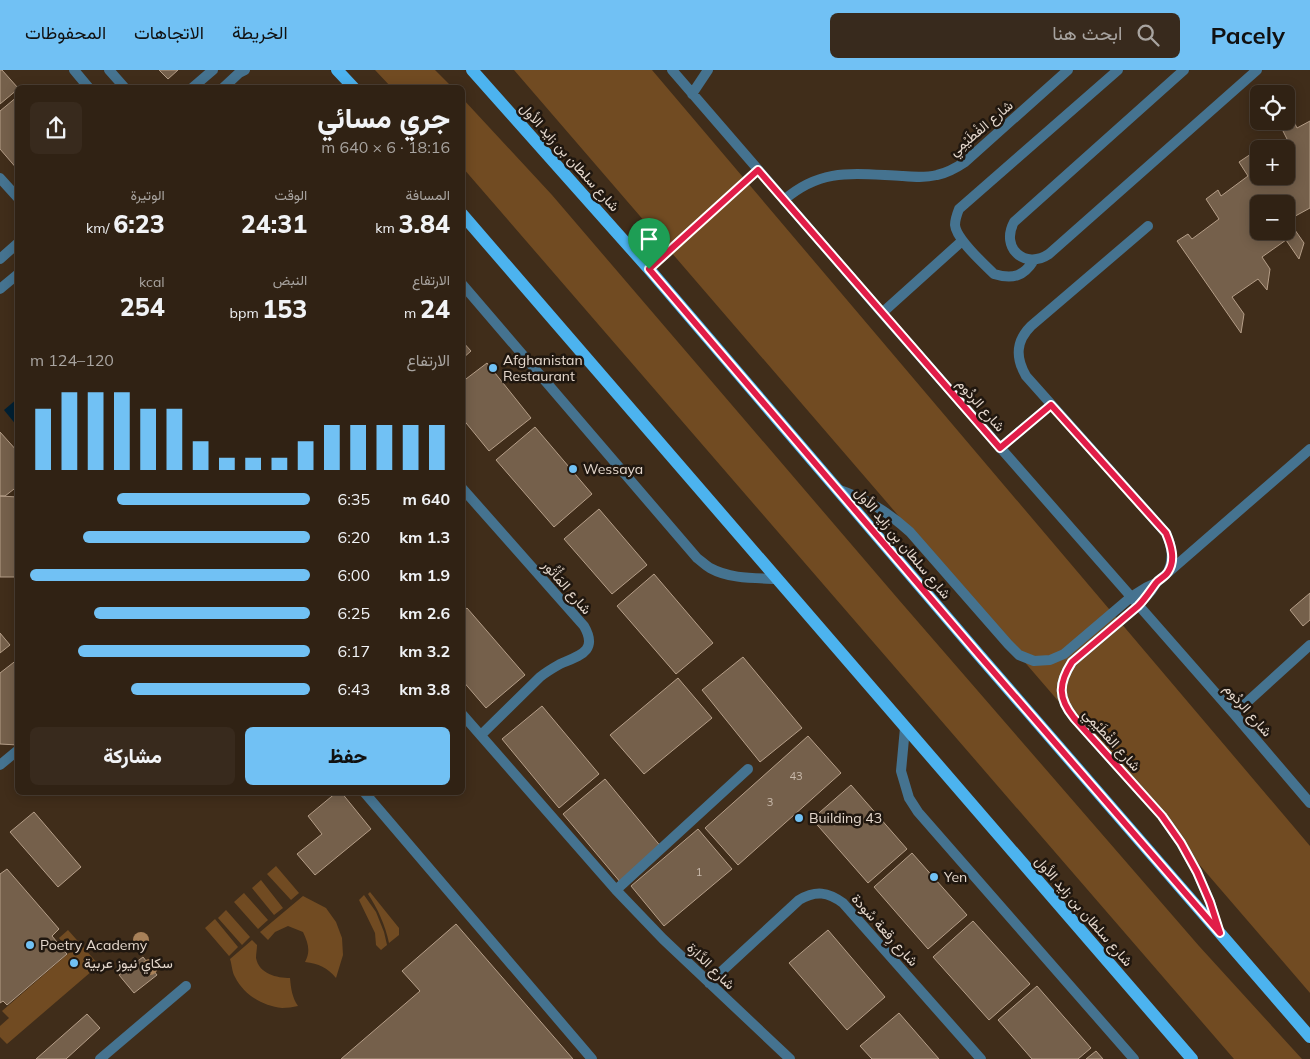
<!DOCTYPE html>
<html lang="ar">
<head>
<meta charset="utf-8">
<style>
	body { margin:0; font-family:Mulish,Vazirmatn,sans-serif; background:#382a1d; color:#f1f3f6; direction:rtl; height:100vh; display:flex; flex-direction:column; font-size:19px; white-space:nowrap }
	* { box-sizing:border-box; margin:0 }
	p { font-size:16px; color:#a8a4a0 }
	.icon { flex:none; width:28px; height:28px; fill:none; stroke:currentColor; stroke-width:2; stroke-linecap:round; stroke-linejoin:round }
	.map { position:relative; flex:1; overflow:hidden; direction:ltr }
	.side { position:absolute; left:15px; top:15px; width:450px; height:710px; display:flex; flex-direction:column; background:#302214; border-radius:8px; box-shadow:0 2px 12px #0003,0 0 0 1px #4b3f34; direction:rtl }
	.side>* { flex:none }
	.fabs { position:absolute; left:1250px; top:15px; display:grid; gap:10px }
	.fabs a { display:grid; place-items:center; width:45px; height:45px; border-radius:8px; background:#302214; box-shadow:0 2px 12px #0003,0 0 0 1px #4b3f34; font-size:25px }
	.pin { position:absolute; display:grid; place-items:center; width:42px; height:42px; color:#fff; margin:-51px -21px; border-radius:50% 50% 50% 0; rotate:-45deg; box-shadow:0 0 5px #0007 }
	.pin .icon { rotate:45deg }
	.round { display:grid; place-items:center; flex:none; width:52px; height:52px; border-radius:8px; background:#382a1d }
	.headline { display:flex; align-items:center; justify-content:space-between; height:85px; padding:0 15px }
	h1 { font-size:28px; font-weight:800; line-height:38px }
	.figures { display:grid; grid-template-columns:repeat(3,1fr); gap:8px; height:85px; padding:5px 15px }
	.figures div { display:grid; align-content:center }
	.figures b { font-size:25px; font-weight:800 }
	.figures small { font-size:14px; font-weight:400 }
	.figures p { font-size:14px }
	.chart { height:140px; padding:10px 15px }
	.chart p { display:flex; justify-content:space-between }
	.chart svg { width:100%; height:90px; margin-top:5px; stroke:#71c1f4; stroke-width:6 }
	.action { display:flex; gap:10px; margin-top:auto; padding:10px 15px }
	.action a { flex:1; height:58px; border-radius:8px; background:#71c1f4; color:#111; font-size:20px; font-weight:800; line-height:58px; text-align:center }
	.action a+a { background:#382a1d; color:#f1f3f6 }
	ul { padding:0 15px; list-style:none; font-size:16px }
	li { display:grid; grid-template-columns:80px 60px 1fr; align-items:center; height:38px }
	li i { height:12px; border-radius:6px; background:#71c1f4 }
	header { display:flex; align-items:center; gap:30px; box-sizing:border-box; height:70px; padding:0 25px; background:#71c1f4; color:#111 }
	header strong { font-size:24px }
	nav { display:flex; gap:28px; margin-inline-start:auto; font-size:18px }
	.search { width:350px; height:45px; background:#382a1d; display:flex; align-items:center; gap:12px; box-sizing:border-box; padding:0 18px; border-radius:8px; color:#a8a4a0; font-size:19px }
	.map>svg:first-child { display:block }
	.green { fill:#714b22 }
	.water { fill:#002033 }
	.building { fill:#75604b; stroke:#b59e88; fill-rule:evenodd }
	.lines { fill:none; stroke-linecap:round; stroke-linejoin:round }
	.path { stroke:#8d7d6e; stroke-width:3; stroke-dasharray:2.5 4; stroke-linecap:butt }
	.service { stroke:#457390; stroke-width:10 }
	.minor { stroke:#457390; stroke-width:10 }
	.primary { stroke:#4cb3ef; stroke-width:12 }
	.tree { fill:#a88159 }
	.route-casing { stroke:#fff; stroke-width:10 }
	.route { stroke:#e11d48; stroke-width:6 }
	.poi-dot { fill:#71c1f4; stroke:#20170f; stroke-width:2 }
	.labels { text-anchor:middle; stroke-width:5; stroke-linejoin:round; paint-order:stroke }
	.number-label { font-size:11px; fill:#c9baac }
	.street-label { font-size:14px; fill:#e5d8cd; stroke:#20170f }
	.poi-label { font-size:14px; fill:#e5d8cd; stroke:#20170f; text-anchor:start }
</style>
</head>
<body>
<header>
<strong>Pacely</strong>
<div class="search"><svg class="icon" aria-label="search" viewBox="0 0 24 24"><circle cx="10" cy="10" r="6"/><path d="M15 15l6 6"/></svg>ابحث هنا</div>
<nav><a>الخريطة</a><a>الاتجاهات</a><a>المحفوظات</a></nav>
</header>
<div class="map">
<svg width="1310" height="989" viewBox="0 0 1310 989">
	<rect width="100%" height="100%" fill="#402d1a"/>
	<path class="green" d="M375 0H435L452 17H391Z
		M514 0H652L1310 776V923Z
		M463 29 552 125 899 530 1199 876 1302 989H1234L463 98Z
		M276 796 299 823 291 830 267 804Z
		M261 810 283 838 274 845 252 818Z
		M370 822 399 858V865L389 873C385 855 378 839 368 824Z
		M244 823 268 850 258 859 234 832Z
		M364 825 376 842 384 862 387 875 381 880 376 875 375 863 359 830Z
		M303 826 326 838 336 852 342 868 343 885 336 908C327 897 319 894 305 892 311 881 308 873 303 862L288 856 275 862 268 870 260 862Z
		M226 840 250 867 242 875 218 848Z
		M215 849 238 877 229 886 205 858Z
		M68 860 99 895 7 974 0 967V956L9 948 2 941 70 882 59 868Z
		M252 870 257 875C257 879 256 884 256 888 259 904 277 908 290 908 291 919 292 927 298 936 293 937 287 938 282 938 263 936 244 925 235 907 232 902 232 895 230 889Z"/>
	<path class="water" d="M17 329V356L4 340Z"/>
	<path class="building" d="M0 0H2L18 18V19L0 34Z
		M159 0H178L168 9Z
		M18 26V100L0 79V41Z
		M1290 44 1297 58 1310 51V138L1288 150 1304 173 1299 189 1286 170 1262 187 1270 199 1267 220 1258 209 1232 227 1244 244 1241 263 1177 171 1188 164 1192 169 1219 149 1206 129 1218 120 1221 126 1248 106 1239 92 1251 84 1259 96V106H1286V79L1291 77 1278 51H1286V46ZM1259 134H1286V161H1259Z
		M462 271 471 281 462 289Z
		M487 293 531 348 489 381 462 348V312Z
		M535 357 592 424 554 457 496 390Z
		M0 362 18 382V416L5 426H0Z
		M0 426 18 427V507H0Z
		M599 439 647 495 612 524 564 469Z
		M654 504 713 573 676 604 617 536Z
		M1310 523V550L1303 556 1290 540Z
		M467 538 525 605 486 638 462 610V542Z
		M0 563 10 575 0 583Z
		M743 587 802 658 760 692 702 620Z
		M18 589V675L0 674V603Z
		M678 608 712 648 644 704 610 665Z
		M542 636 599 704 559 738 502 669Z
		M808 666 841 703 738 795 705 758Z
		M605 709 662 778 621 813 563 744Z
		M851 715 907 779 868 813 812 749Z
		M337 722H341L371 759 315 805 297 784 322 764 308 746Z
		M34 742 81 797 58 817 10 762Z
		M698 759 732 799 664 856 631 816Z
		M912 783 967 845 928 879 874 817Z
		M7 799 59 859 52 866 67 884 7 935 3 931 0 933V804Z
		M973 851 1030 914 989 950 933 887Z
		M456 854 573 989H341L420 921 402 901Z
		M828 860 885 927 847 960 789 893Z
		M143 887 157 905 134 923 119 905Z
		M1037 916 1091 978 1078 989H1032L998 950Z
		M899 943 939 989H872L860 976Z
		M87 944 100 958 66 989H36Z
		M1096 981 1103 989H1086Z"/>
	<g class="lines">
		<path class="path" d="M661 188 747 110"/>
		<path class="service" d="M672 0 882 243 1234 644 1310 733
			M1184 0 1014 152C1000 178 1025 200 1049 184L1257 0
			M692 24 708 0
			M784 130C822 97 855 104 902 106 914 107 925 108 937 105 947 103 956 98 965 92L1068 0
			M1148 156 1031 256C1016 271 1015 287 1026 306L1166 463C1172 477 1174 488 1168 502
			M1034 190C1024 206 1013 210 994 204 983 193 956 169 955 155 955 149 957 144 959 139L1118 0
			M462 214 697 488C701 491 705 495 710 498 730 509 754 508 777 509
			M882 243 962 171
			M1000 378 1051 335
			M837 419C866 429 887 441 910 462L1008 574 1019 585 1034 591 1050 590 1064 584 1131 527 1147 517 1156 513 1310 379
			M1156 513 1151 521 1138 536 1072 592C1058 614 1058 628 1074 648L1162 746 1181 773 1197 802 1210 832 1218 859
			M1234 644 1310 575
			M905 658 901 701 909 728 918 742 1134 989
			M0 695 18 680
			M364 722 592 989"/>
		<path class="minor" d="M74 0 89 18
			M109 0 125 18
			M192 18 213 0
			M223 18 239 3 245 0
			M0 108 18 128
			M0 189 18 173
			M0 219 18 204
			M462 418 584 556C599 582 578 586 560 594 553 598 546 602 540 607L481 665
			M462 644 616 820 663 869 790 989
			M616 820 748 699
			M709 913 799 830C816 820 828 822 843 833L981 989
			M100 989 186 916"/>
		<path class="primary" d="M337 0 354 18
			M472 0 649 199 979 585 1310 967
			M462 144 1192 989"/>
	</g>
	<g class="tree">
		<circle cx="141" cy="870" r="8"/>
		<circle cx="150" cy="897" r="8"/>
	</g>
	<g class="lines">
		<defs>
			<path id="route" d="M758 100 1000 378 1051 335 1166 463C1171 475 1176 490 1168 502 1165 507 1159 509 1156 513 1150 521 1145 529 1138 536L1072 592C1058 614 1058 628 1074 648L1162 746 1181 773 1197 802 1210 832 1220 863 979 585 649 199Z"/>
		</defs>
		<use href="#route" class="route-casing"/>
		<use href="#route" class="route"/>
	</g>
	<g class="poi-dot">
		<circle cx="493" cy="298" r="5"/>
		<circle cx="573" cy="399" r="5"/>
		<circle cx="799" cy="748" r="5"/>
		<circle cx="934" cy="807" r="5"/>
		<circle cx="30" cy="875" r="5"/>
		<circle cx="74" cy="893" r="5"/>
	</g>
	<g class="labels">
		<g class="number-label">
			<text x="796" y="710">43</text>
			<text x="770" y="736">3</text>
			<text x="699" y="806">1</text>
		</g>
		<g class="street-label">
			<text transform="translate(981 58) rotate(-40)" y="5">شارع الفْطَيْمِي</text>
			<text transform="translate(570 87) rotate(48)" y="5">شارع سلطان بن زايد الأول</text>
			<text transform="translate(981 335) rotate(49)" y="5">شارع الردُوم</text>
			<text transform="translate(903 473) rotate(50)" y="5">شارع سلطان بن زايد الأول</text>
			<text transform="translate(567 517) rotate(49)" y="5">شارع المَأْثُور</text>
			<text transform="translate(1248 640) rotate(49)" y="5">شارع الردُوم</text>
			<text transform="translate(1112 670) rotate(48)" y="5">شارع الفْطَيْمِي</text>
			<text transform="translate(1084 841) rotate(49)" y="5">شارع سلطان بن زايد الأول</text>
			<text transform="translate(885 860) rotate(48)" y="5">شارع رِقعة سُودة</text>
			<text transform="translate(711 896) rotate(44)" y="5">شارع الدَّارَة</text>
		</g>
		<g class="poi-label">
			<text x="503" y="295">Afghanistan<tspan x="503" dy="16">Restaurant</tspan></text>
			<text x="583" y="404">Wessaya</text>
			<text x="809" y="753">Building 43</text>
			<text x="944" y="812">Yen</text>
			<text x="40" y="880">Poetry Academy</text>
			<text x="84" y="898">سكاي نيوز عربية</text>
		</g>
	</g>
</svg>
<div class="fabs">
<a><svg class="icon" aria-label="locate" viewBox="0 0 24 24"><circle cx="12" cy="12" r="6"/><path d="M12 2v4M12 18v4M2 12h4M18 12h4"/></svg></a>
<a>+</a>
<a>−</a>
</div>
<div class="pin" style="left:649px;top:199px;background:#1e9e55"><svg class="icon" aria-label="arrive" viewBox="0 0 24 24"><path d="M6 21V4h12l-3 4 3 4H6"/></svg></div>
<section class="side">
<div class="headline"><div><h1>جري مسائي</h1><p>18:16 · 6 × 640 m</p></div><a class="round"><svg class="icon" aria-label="share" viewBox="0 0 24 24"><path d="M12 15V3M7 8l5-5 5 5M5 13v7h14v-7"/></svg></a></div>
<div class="figures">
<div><p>المسافة</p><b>3.84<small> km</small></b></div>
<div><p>الوقت</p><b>24:31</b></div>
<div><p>الوتيرة</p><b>6:23<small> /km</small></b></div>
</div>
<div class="figures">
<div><p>الارتفاع</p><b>24<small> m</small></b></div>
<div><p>النبض</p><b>153<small> bpm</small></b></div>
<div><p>kcal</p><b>254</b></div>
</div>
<div class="chart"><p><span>الارتفاع</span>120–124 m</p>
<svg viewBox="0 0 160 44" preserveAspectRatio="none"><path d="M5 44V14M15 44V6M25 44V6M35 44V6M45 44V14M55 44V14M65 44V30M75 44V38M85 44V38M95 44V38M105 44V30M115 44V22M125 44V22M135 44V22M145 44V22M155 44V22"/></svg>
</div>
<ul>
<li><b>640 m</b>6:35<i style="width:69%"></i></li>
<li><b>1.3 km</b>6:20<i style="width:81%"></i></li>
<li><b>1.9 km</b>6:00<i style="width:100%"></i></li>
<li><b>2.6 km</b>6:25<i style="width:77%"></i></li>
<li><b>3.2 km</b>6:17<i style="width:83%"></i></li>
<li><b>3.8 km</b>6:43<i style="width:64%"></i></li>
</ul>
<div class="action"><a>حفظ</a><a>مشاركة</a></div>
</section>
</div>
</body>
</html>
